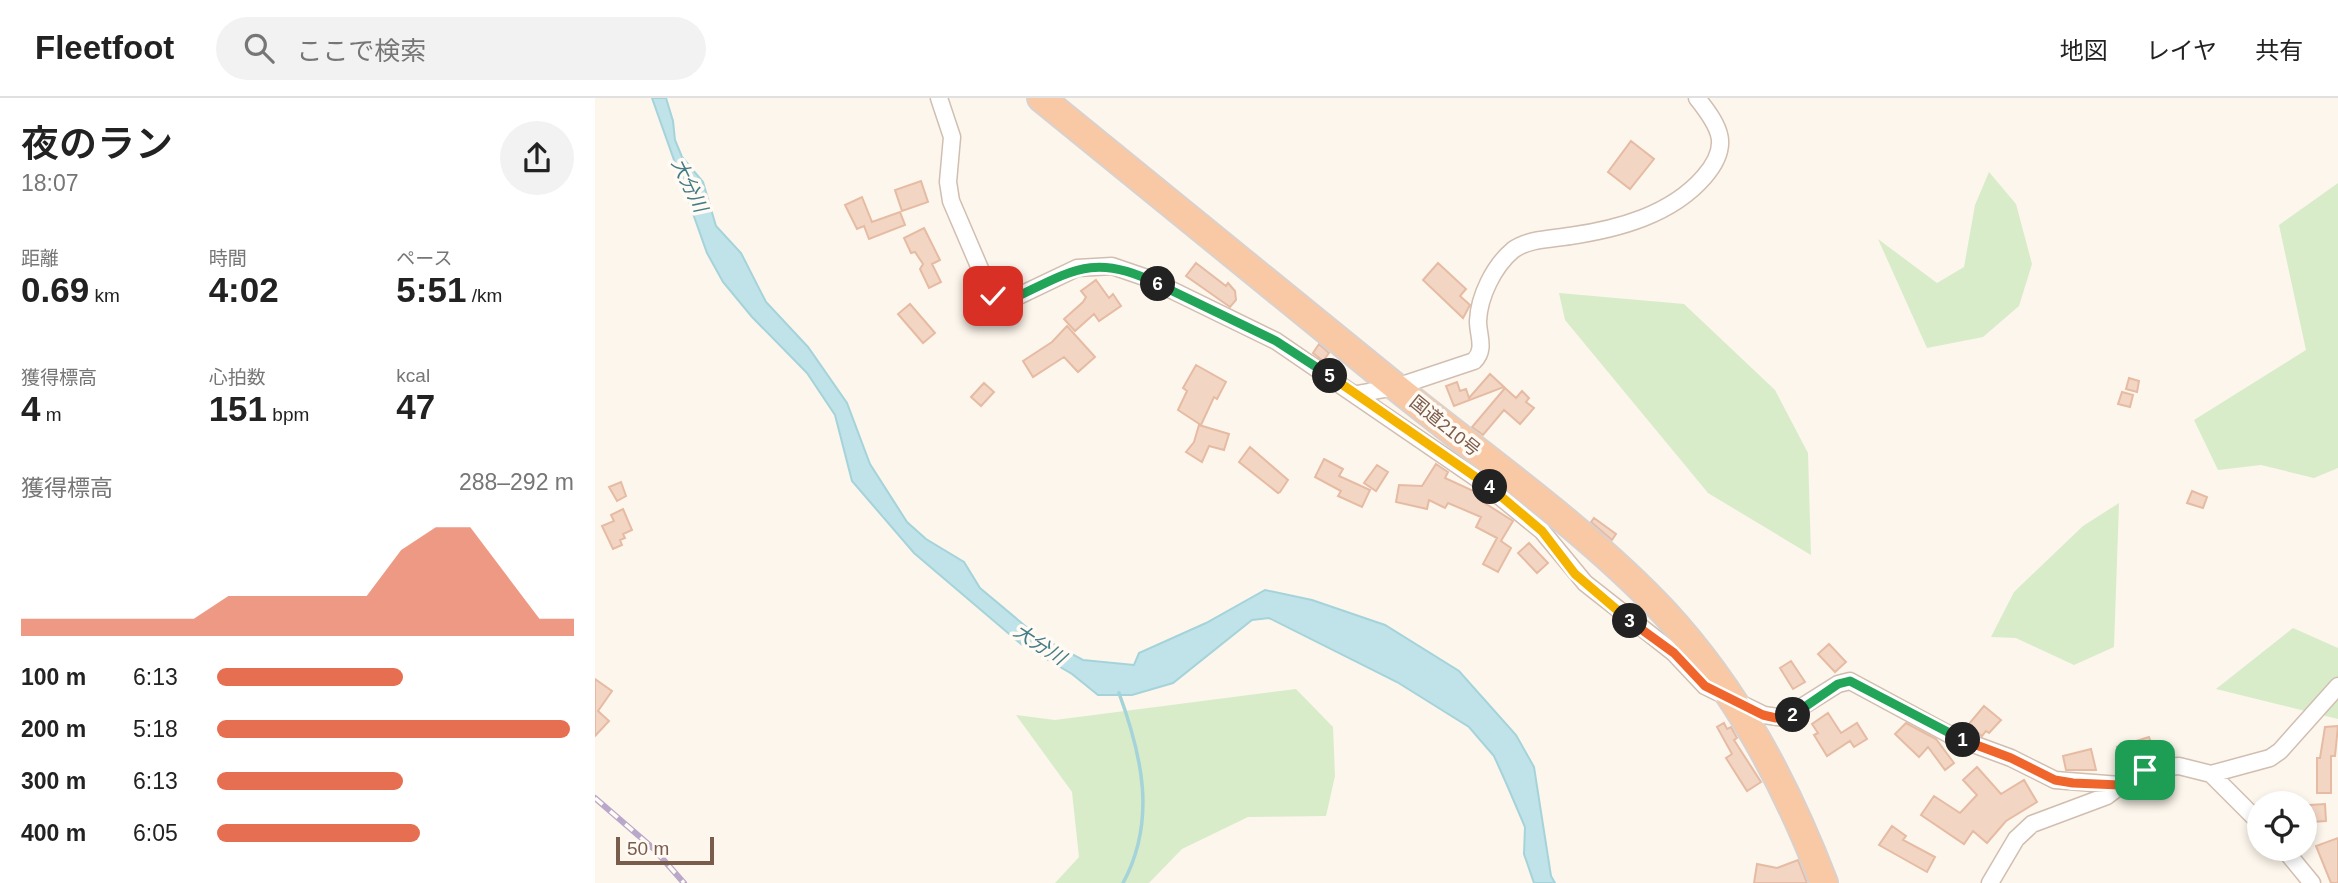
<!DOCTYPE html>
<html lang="ja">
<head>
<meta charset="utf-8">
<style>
	body { margin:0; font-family:Arial,"Noto Sans JP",sans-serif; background:#f2f2f2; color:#222; height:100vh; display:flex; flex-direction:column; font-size:26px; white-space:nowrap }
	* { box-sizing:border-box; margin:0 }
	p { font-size:23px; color:#767676 }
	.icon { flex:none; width:38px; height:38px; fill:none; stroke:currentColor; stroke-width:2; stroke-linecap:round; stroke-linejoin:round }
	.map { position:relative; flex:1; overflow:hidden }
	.panel { display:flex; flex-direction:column; background:#fff; width:595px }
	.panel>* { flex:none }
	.buttons { position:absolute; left:1652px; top:693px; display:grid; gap:14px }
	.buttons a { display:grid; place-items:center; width:70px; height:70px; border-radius:50%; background:#fff; box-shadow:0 4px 10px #0003; font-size:35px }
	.scale { position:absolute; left:21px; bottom:18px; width:98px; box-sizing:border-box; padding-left:7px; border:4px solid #7a5c4d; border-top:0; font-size:19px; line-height:24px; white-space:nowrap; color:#7a5c4d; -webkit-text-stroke:5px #fffaf3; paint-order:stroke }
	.pin { position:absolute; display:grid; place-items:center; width:60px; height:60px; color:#fff; margin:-30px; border-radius:14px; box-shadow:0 4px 10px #0006 }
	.km { position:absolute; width:35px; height:35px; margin:-18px; border-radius:50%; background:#222; color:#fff; font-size:19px; line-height:35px; text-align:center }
	.round { display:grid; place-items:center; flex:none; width:74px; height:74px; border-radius:37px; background:#f2f2f2 }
	.overview { display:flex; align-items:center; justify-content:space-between; height:119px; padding:0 21px }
	h1 { font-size:38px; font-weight:600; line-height:52px }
	.stats { display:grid; grid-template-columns:repeat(3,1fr); gap:10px; height:119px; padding:7px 21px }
	.stats div { display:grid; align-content:center }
	.stats b { font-size:35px; font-weight:600 }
	.stats small { font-size:19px; font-weight:400 }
	.stats p { font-size:19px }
	.chart { height:196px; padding:14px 21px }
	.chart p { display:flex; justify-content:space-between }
	.chart svg { width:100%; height:126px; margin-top:7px; fill:#e76f51; opacity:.7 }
	ul { padding:0 21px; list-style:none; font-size:23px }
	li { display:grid; grid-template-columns:112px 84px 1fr; align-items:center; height:52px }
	li i { height:18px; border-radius:9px; background:#e76f51 }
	header { display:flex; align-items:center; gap:42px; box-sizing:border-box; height:98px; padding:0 35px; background:#fff; border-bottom:2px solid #e0e0e0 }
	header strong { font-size:33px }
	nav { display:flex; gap:38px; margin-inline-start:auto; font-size:24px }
	.search { width:490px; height:63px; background:#f2f2f2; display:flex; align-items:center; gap:18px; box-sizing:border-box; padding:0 24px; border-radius:38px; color:#767676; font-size:26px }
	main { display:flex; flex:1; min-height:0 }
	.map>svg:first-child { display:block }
	.green { fill:#d8ecc9 }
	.water { fill:#bfe3e8; stroke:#a5d3da; stroke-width:2 }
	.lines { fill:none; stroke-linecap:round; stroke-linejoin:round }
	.stream { stroke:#a5d3da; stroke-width:3.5 }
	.building { fill:#f3d5c3; stroke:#e6bba3; stroke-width:2 }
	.minor-casing { stroke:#d1beb0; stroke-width:19 }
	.trunk-casing { stroke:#dad1cd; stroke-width:30 }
	.minor { stroke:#fff; stroke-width:16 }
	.trunk { stroke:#f9c8a4; stroke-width:26 }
	.rail-casing { stroke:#b9a8c9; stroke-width:6 }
	.rail { stroke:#fffaf3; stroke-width:3.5; stroke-dasharray:10; stroke-linecap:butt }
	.split-1-casing { stroke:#fff; stroke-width:14 }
	.split-2-casing { stroke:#fff; stroke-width:14 }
	.split-3-casing { stroke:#fff; stroke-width:14 }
	.split-4-casing { stroke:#fff; stroke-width:14 }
	.split-5-casing { stroke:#fff; stroke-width:14 }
	.split-6-casing { stroke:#fff; stroke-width:14 }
	.split-7-casing { stroke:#fff; stroke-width:14 }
	.split-1 { stroke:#f0652b; stroke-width:9 }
	.split-2 { stroke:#22a559; stroke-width:9 }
	.split-3 { stroke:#f0652b; stroke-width:9 }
	.split-4 { stroke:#f5b400; stroke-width:9 }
	.split-5 { stroke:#f5b400; stroke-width:9 }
	.split-6 { stroke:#22a559; stroke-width:9 }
	.split-7 { stroke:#22a559; stroke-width:9 }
	.labels { text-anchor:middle; stroke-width:7; stroke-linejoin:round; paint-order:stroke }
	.street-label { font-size:18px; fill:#7a5c4d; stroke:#fffaf3 }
	.water-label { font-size:19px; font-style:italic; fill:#437c86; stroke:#fffaf3 }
</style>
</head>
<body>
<header>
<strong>Fleetfoot</strong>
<div class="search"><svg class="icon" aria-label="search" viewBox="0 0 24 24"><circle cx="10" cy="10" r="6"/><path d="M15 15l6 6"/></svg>ここで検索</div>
<nav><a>地図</a><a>レイヤ</a><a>共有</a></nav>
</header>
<main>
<section class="panel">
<div class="overview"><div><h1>夜のラン</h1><p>18:07</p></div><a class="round"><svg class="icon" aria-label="share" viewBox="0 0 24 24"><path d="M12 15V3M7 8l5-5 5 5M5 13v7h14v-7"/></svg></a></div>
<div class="stats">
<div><p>距離</p><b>0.69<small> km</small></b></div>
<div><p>時間</p><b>4:02</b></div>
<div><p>ペース</p><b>5:51<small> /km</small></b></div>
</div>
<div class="stats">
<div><p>獲得標高</p><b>4<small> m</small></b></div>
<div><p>心拍数</p><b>151<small> bpm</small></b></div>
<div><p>kcal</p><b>47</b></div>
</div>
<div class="chart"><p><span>獲得標高</span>288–292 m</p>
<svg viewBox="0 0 160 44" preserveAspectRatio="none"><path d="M0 44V38L10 38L20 38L30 38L40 38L50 38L60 30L70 30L80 30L90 30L100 30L110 14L120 6L130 6L140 22L150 38L160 38V44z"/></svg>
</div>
<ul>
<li><b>100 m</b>6:13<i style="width:52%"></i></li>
<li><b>200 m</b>5:18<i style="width:99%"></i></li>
<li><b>300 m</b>6:13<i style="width:52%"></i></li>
<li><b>400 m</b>6:05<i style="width:57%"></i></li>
</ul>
</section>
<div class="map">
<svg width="1743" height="785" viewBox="0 0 1743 785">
	<rect width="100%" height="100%" fill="#fdf6ec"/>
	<path class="green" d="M1394 74 1421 106 1437 166 1424 208 1388 239 1332 250 1283 141 1342 185 1369 169 1380 107Z
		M1743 85V370L1719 380 1666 367 1623 372 1599 322 1711 252 1684 127Z
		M964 195 1089 206 1180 292 1213 355 1216 457 1113 395 970 222Z
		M1524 405 1519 549 1479 567 1421 540 1396 539 1419 494 1488 428Z
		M1698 530 1743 550V621L1621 591Z
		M701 591 738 629 740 678 731 718 653 719 587 751 554 785H460L484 759 477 694 421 617 460 622Z"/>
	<path class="water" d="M57 0H71L78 23 80 42 87 59 108 84 121 128 146 155 171 204 213 249 252 305 275 366 312 424 331 441 369 464 385 490 441 537 488 562 539 567 544 555 611 525 670 492 717 502 790 527 864 573 921 637 939 669 956 778 960 785H939L929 756 930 729 912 687 899 658 874 629 802 584 674 520 657 522 578 585 537 597H503L477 576 426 546 319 455 257 383 240 317 212 275 157 219 128 184 112 155Z"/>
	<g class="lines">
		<path class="stream" d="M524 595C547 658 562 722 528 785"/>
	</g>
	<path class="building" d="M1036 43 1059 61 1035 91 1013 74Z
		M326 83 333 104 307 113 300 92Z
		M267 99 277 124 305 114 310 127 274 141 269 128 262 131 250 107Z
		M329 130 345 162 337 166 346 184 334 190 325 171 328 166 320 154 316 155 309 140Z
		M601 165 631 188 633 185 640 193 641 202 635 209 591 178Z
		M843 165 871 191 865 198 875 207 868 220 828 182Z
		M501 182 514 200 518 196 526 208 504 223 499 216 480 233 469 221 488 204 491 199 486 193Z
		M315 206 340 235 328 245 303 216Z
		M472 228 500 259 483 274 469 259 438 279 428 263 457 244Z
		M724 246 734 255 728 263 718 255Z
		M601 267 631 284 622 301 619 299 606 327 583 312 592 293 588 290Z
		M895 276 909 289 859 308 851 288 862 284 865 293 871 291 874 300Z
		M1534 280 1544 283 1542 294 1531 291Z
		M389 285 399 294 386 308 376 299Z
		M910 290 921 300 927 293 934 300 931 304 939 310 925 326 909 312 888 337 877 329Z
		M1527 294 1538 297 1535 309 1523 306Z
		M604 327 634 336 629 352 614 348 607 364 591 354 599 344Z
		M655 349 693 382 685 394 683 395 644 364Z
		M729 361 748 371 744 378 775 392 767 409 743 398 746 393 720 379Z
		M841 366 853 374 850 380 885 396 890 400 888 404 918 423 906 443 916 450 903 474 888 466 902 440 881 429 886 419 853 405 850 410 834 402 832 411 801 404 804 387 827 388Z
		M782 367 793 374 781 393 769 385Z
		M26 384 31 398 22 403 14 389Z
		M1597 393 1612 399 1608 410 1592 405Z
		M28 411 37 432 28 436 30 440 25 442 27 447 18 451 7 428 19 423 16 417Z
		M999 420 1021 436 1017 442 996 424Z
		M934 445 953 465 942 475 923 455Z
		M1234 546 1251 564 1240 574 1223 556Z
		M1196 563 1210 584 1198 591 1185 570Z
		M0 581 17 593 3 613 14 623 0 638Z
		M1389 608 1406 622 1394 635 1391 633 1387 638 1373 627Z
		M1233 615 1246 635 1262 625 1272 641 1259 649 1255 643 1232 658 1219 637 1223 635 1217 626Z
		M1129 625 1132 631 1136 629 1142 640 1139 642 1166 684 1152 693 1131 660 1137 656 1122 629Z
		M1311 625 1341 641 1359 665 1350 672 1333 649 1324 659 1300 636Z
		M1743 628 1740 658H1736V695H1722V660H1725L1730 629Z
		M1554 639 1558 650 1545 654 1548 663 1529 670 1522 649Z
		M1496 651 1501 672H1471L1468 658Z
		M1382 669 1406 696 1429 682 1442 704 1411 723 1392 745 1378 733 1369 746 1326 717 1339 698 1365 715 1382 697 1368 682Z
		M1730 706 1731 723 1716 724 1715 707Z
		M1297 728 1311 738 1308 742 1340 759 1332 774 1284 747Z
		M1743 740V785H1736L1721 748Z
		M1203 762 1212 785H1159L1162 766 1182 770Z"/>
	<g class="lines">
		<defs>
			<path id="minor" d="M344 0 357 39 353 84 356 103 395 194 401 201 415 202 482 170 517 168 552 180 681 243 887 384 947 433 990 485 1079 555 1110 588 1169 617 1189 620 1243 586 1255 583 1359 639 1416 660 1460 682 1525 687
				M762 296 801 289 879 263C891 251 883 238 883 223 884 198 899 168 918 152 933 141 956 141 975 138 1023 131 1076 117 1109 79 1136 48 1126 30 1102 0
				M1616 676 1675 660 1685 653 1743 588
				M1689 751 1717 785
				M1395 785 1421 741 1437 726 1512 698 1537 679 1558 670 1584 668 1616 676 1664 724"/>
			<path id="trunk" d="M446 0C565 96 683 193 801 289 889 360 992 432 1069 514 1142 593 1191 686 1229 785"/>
		</defs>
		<use href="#minor" class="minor-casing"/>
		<use href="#trunk" class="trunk-casing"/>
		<use href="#minor" class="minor"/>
		<use href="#trunk" class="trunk"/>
		<defs>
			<path id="rail" d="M0 700 59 751 89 785"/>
		</defs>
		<use href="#rail" class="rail-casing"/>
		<use href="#rail" class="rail"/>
	</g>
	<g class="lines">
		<defs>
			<path id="split-1" d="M1368 642 1416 660 1460 682 1478 685 1525 687 1550 672"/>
			<path id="split-2" d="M1198 617 1243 586 1255 583 1368 642"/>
			<path id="split-3" d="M1035 523 1079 555 1110 588 1168 617 1181 620 1198 617"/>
			<path id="split-4" d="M895 389 947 433 980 476 1035 523"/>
			<path id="split-5" d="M735 278 895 389"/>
			<path id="split-6" d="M563 186 681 243 735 278"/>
			<path id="split-7" d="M398 198 415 202C475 174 498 153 563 186"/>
		</defs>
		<use href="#split-1" class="split-1-casing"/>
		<use href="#split-2" class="split-2-casing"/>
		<use href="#split-3" class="split-3-casing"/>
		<use href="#split-4" class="split-4-casing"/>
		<use href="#split-5" class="split-5-casing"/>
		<use href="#split-6" class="split-6-casing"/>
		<use href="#split-7" class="split-7-casing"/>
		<use href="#split-1" class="split-1"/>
		<use href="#split-2" class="split-2"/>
		<use href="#split-3" class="split-3"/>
		<use href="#split-4" class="split-4"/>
		<use href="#split-5" class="split-5"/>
		<use href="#split-6" class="split-6"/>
		<use href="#split-7" class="split-7"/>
	</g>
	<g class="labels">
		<g class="street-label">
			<text transform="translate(850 328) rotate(39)" y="6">国道210号</text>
		</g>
		<g class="water-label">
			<text transform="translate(95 87) rotate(64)" y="7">大分川</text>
			<text transform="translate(445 546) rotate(33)" y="7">大分川</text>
		</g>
	</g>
</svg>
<div class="buttons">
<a><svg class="icon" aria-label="locate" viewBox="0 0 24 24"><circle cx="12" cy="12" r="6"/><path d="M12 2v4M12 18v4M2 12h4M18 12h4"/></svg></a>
</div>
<div class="scale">50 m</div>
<div class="pin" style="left:1550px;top:672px;background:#1e9e55"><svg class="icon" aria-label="arrive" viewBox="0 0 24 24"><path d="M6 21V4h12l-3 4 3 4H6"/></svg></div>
<div class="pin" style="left:398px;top:198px;background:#d93025"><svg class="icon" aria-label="check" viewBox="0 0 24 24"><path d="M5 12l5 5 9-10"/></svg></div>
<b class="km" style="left:1368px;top:642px">1</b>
<b class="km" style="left:1198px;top:617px">2</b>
<b class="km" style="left:1035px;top:523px">3</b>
<b class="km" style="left:895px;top:389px">4</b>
<b class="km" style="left:735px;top:278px">5</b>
<b class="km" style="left:563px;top:186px">6</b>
</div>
</main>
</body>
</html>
